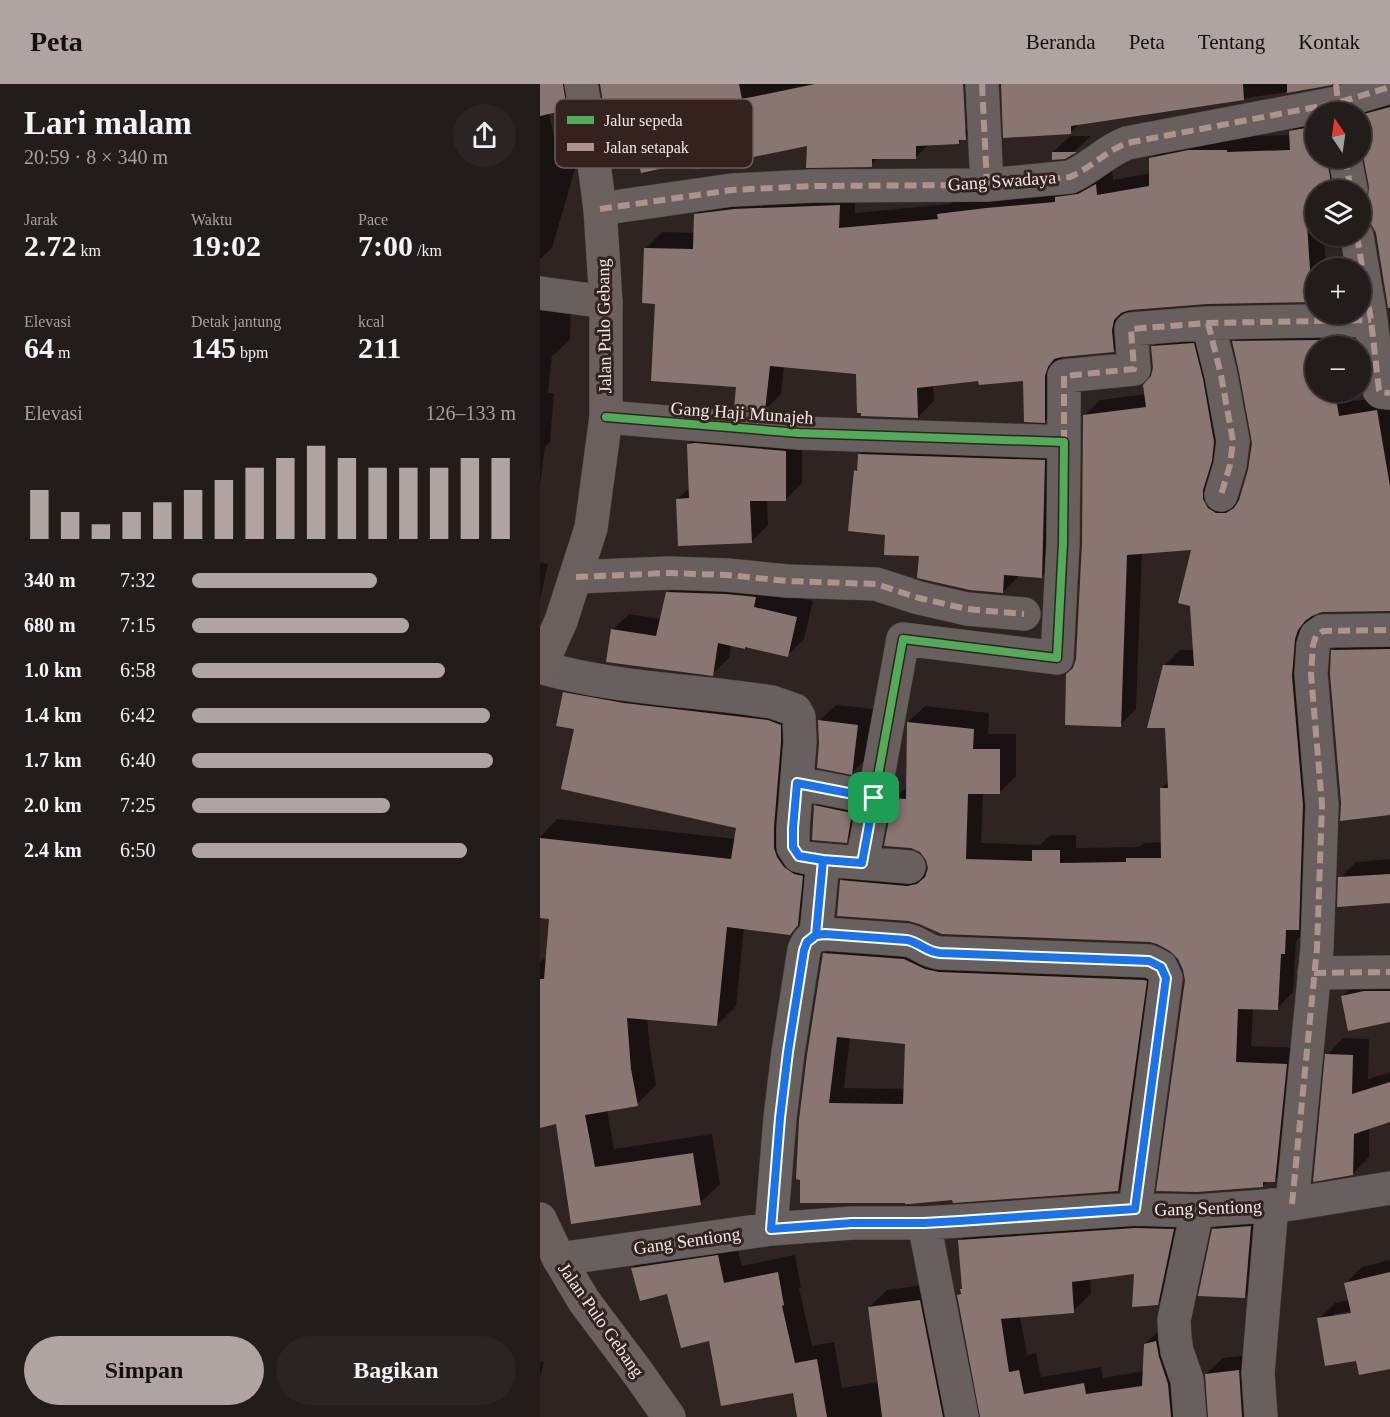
<!DOCTYPE html>
<html lang="id">
<head>
<meta charset="utf-8">
<style>
	body { margin:0; font-family:"Times New Roman",serif; background:#2a2523; color:#f1f3f6; height:100vh; display:flex; flex-direction:column; font-size:22px; white-space:nowrap }
	* { box-sizing:border-box; margin:0 }
	p { font-size:20px; color:#a2a1a2 }
	.icon { flex:none; width:33px; height:33px; fill:none; stroke:currentColor; stroke-width:2; stroke-linecap:round; stroke-linejoin:round }
	.map { position:relative; flex:1; overflow:hidden }
	.side { display:flex; flex-direction:column; background:#221c1a; width:540px }
	.side>* { flex:none }
	.needle { width:39px; rotate:347deg }
	.fabs { position:absolute; left:765px; top:18px; display:grid; gap:12px }
	.fabs a { display:grid; place-items:center; width:66px; height:66px; border-radius:50%; background:#221c1a; box-shadow:0 2px 4px #0004,0 0 0 2px #3f3a39; font-size:30px }
	.pin { position:absolute; display:grid; place-items:center; width:51px; height:51px; color:#fff; margin:-26px; border-radius:12px; box-shadow:0 3px 9px #0006 }
	.round { display:grid; place-items:center; flex:none; width:63px; height:63px; border-radius:32px; background:#2a2523 }
	.headline { display:flex; align-items:center; justify-content:space-between; height:102px; padding:0 24px }
	h1 { font-size:33px; font-weight:700; line-height:45px }
	.figures { display:grid; grid-template-columns:repeat(3,1fr); gap:9px; height:102px; padding:6px 24px }
	.figures div { display:grid; align-content:center }
	.figures b { font-size:30px; font-weight:700 }
	.figures small { font-size:16px; font-weight:400 }
	.figures p { font-size:16px }
	.chart { height:168px; padding:12px 24px }
	.chart p { display:flex; justify-content:space-between }
	.chart svg { width:100%; height:108px; margin-top:6px; stroke:#afa4a2; stroke-width:6 }
	.primary-button { display:flex; gap:12px; margin-top:auto; padding:12px 24px }
	.primary-button a { flex:1; height:69px; border-radius:36px; background:#afa4a2; color:#111; font-size:24px; font-weight:700; line-height:69px; text-align:center }
	.primary-button a+a { background:#2a2523; color:#f1f3f6 }
	ul { padding:0 24px; list-style:none; font-size:20px }
	li { display:grid; grid-template-columns:96px 72px 1fr; align-items:center; height:45px }
	li i { height:15px; border-radius:8px; background:#afa4a2 }
	header { display:flex; align-items:center; gap:36px; box-sizing:border-box; height:84px; padding:0 30px; background:#afa4a2; color:#111 }
	header strong { font-size:28px }
	nav { display:flex; gap:33px; margin-inline-start:auto; font-size:21px }
	main { display:flex; flex:1; min-height:0 }
	.map>svg:first-child { display:block }
	.shadow { fill:#0007; fill-rule:evenodd }
	.building { fill:#8a7671; fill-rule:evenodd }
	.lines { fill:none; stroke-linecap:round; stroke-linejoin:round }
	.minor-casing { stroke:#4b4340; stroke-width:34 }
	.major-casing { stroke:#4b4340; stroke-width:34 }
	.minor { stroke:#67605e; stroke-width:33 }
	.major { stroke:#6b605e; stroke-width:33 }
	.quiet { stroke:#af9288; stroke-width:6; stroke-dasharray:12 6; stroke-linecap:butt }
	.cycleway-casing { stroke:#33221e; stroke-width:11 }
	.cycleway { stroke:#51ab58; stroke-width:8 }
	.route-casing { stroke:#fff; stroke-width:12 }
	.route { stroke:#1a73e8; stroke-width:8 }
	.labels { text-anchor:middle; stroke-width:6; stroke-linejoin:round; paint-order:stroke }
	.street-label { font-size:18px; fill:#f5e9e6; stroke:#33221e }
	.key { fill:#33221e; stroke:#6d5e5a; stroke-width:1.5 }
	.key-label { font-size:16px; fill:#f5e9e6 }
</style>
</head>
<body>
<header>
<strong>Peta</strong>
<nav><a>Beranda</a><a>Peta</a><a>Tentang</a><a>Kontak</a></nav>
</header>
<main>
<section class="side">
<div class="headline"><div><h1>Lari malam</h1><p>20:59 · 8 × 340 m</p></div><a class="round"><svg class="icon" aria-label="share" viewBox="0 0 24 24"><path d="M12 15V3M7 8l5-5 5 5M5 13v7h14v-7"/></svg></a></div>
<div class="figures">
<div><p>Jarak</p><b>2.72<small> km</small></b></div>
<div><p>Waktu</p><b>19:02</b></div>
<div><p>Pace</p><b>7:00<small> /km</small></b></div>
</div>
<div class="figures">
<div><p>Elevasi</p><b>64<small> m</small></b></div>
<div><p>Detak jantung</p><b>145<small> bpm</small></b></div>
<div><p>kcal</p><b>211</b></div>
</div>
<div class="chart"><p><span>Elevasi</span>126–133 m</p>
<svg viewBox="0 0 160 44" preserveAspectRatio="none"><path d="M5 44V24M15 44V33M25 44V38M35 44V33M45 44V29M55 44V24M65 44V20M75 44V15M85 44V11M95 44V6M105 44V11M115 44V15M125 44V15M135 44V15M145 44V11M155 44V11"/></svg>
</div>
<ul>
<li><b>340 m</b>7:32<i style="width:57%"></i></li>
<li><b>680 m</b>7:15<i style="width:67%"></i></li>
<li><b>1.0 km</b>6:58<i style="width:78%"></i></li>
<li><b>1.4 km</b>6:42<i style="width:92%"></i></li>
<li><b>1.7 km</b>6:40<i style="width:93%"></i></li>
<li><b>2.0 km</b>7:25<i style="width:61%"></i></li>
<li><b>2.4 km</b>6:50<i style="width:85%"></i></li>
</ul>
<div class="primary-button"><a>Simpan</a><a>Bagikan</a></div>
</section>
<div class="map">
<svg width="850" height="1333" viewBox="0 0 850 1333">
	<rect width="100%" height="100%" fill="#2e2523"/>
	<path class="shadow" d="M0 0H41L42 9 26 25 9 29 19 77 35 85 12 164 0 175Z
		M63 0H422L424 45H427L425 0H440L441 38 425 54H423L419 59 389 60 376 73H339L331 81 268 60 157 75 94 51Z
		M462 0H789L747 8 540 39 531 48Z
		M850 12V185L832 139 820 133V121L830 111 825 70 820 61V28Z
		M776 30V74H805L819 106H776V152H784L786 184H776V217L666 219 589 225V251L573 267 522 272 521 321 505 337 484 295H440L393 301 394 317 378 333 318 288 244 281 241 310 225 326 198 302 117 218 105 165 122 148 155 149V131L172 115 315 105V129L410 120 415 115 572 85 573 96 611 89V75L627 58 703 52 751 51V48L767 32Z
		M530 52H551L536 66 524 73 513 68Z
		M0 207 31 214 30 255 14 271H12L8 309H14L10 358 5 363 0 401Z
		M803 240 806 262H776V308H814L815 317 850 311V526L782 527 774 530 771 538 779 704 761 852 756 857 753 908 737 925 713 924 711 962 762 964 751 1080 735 1096H728L722 1102 646 896 645 886 639 874 630 865 618 859 301 797 318 781 385 786 389 785 388 775 354 715 368 702V638L385 622 449 629 448 650H476V692L460 708H443L441 759 500 761 510 751H536V764L599 763 604 759 622 758 621 705 629 697 624 582 640 566H654L653 464 602 468 596 625 580 641 534 584 537 575 543 459 544 332 560 316 606 310 613 293 614 284 613 263 629 247 670 244 693 414H701L709 387 713 359 694 258 710 242Z
		M165 344 262 351V399L246 415 227 416 228 441 212 457 138 415 150 403 148 360Z
		M345 345 530 351 527 466 502 492 480 491 463 508 381 471 346 449 315 387 319 384V370Z
		M0 478 8 480 0 515Z
		M144 492 229 507 273 517 264 555 248 571 205 562 191 561 189 574 172 590 72 546 89 530 122 535 128 509Z
		M850 549V730L802 719 793 566 809 550Z
		M43 590 247 618 270 829 250 849 204 844 196 922 177 941 107 934 110 965 116 1001 97 1020 67 1026 74 1065 172 1050 180 1100 160 1119 32 1139 18 1039 0 1042V878L3 875H7L11 833 0 832V753L17 735 196 755 198 743 36 644 24 609Z
		M296 621 334 625 328 673 312 689 280 659 279 637Z
		M291 706 328 713 322 741 306 757 275 722Z
		M850 775V818L800 794 816 778Z
		M300 854 620 881 593 1090 578 1106 414 1114 261 1118 284 870ZM310 953 367 959 365 1005 304 1004Z
		M850 891V936L802 913 818 896Z
		M803 954 829 955 828 995 850 988V1037L829 1043V1073L812 1090 787 971Z
		M727 1126 721 1196 705 1213 674 1145 690 1129Z
		M651 1128 635 1202 617 1220 596 1188 550 1194 551 1210 533 1227 480 1232 487 1271 496 1269 501 1293 561 1283 563 1294 604 1287 605 1260 623 1243 636 1333H442L419 1211 424 1204 420 1156 438 1139Z
		M195 1155 202 1182 255 1171 261 1203 259 1204 272 1262 294 1258 302 1304 339 1298 329 1223 347 1206 397 1199 432 1333H259L255 1307 170 1255 128 1209 93 1184 110 1167Z
		M850 1176V1284L818 1276 779 1235 795 1219 810 1216 806 1199 822 1183ZM818 1226 819 1229 795 1233V1230Z
		M715 1270 728 1333H670L666 1290 683 1274Z
		M0 1277 4 1278 0 1294Z"/>
	<path class="building" d="M0 0H23L27 26 0 32Z
		M60 0H199L202 15 275 0H423L426 56H419V60L376 62V75H332V83L266 84 267 62 155 85 156 77 101 89 93 52 74 57 65 17 63 18Z
		M461 0H703L704 16 531 42V50L463 54Z
		M747 0H792V1L747 9Z
		M850 23V224H848L836 149 831 140 824 135 820 134V122L824 120 828 113 829 103 823 71 820 64V31Z
		M776 42V74H787L792 106H776V125H766L771 201 776 200V218L667 220 590 226 581 229 574 236 572 246 574 268 522 273 514 275 508 283 505 292V339L484 338 483 297 439 301 438 297 377 304 378 334 321 332V329H317L316 290 230 282 225 327 194 325 196 303 111 297 115 220 102 219 104 164 153 165 154 130 194 125 300 121 299 144 398 135 397 130 446 124 515 118V113L538 110 556 100 557 111 609 102V74L648 66H687V68L750 66 749 47Z
		M512 68H537L525 75 512 76Z
		M787 256 788 262H776V308H795L799 332 837 326 850 402V527L782 528 772 532 765 537 758 546 755 555 752 592 763 721 759 846H746L745 870H741L738 926 698 925 696 978 747 980 735 1098H723V1103L657 1108 616 1107 645 896 643 886 638 875 630 867 617 860 610 858 402 850 379 840 369 837 297 832 300 796 367 802 377 800 385 793 388 784 386 776 380 768 371 764 344 762 353 714 366 715 367 638 434 645 433 665H460V710H428L426 775 492 777V766H520V779L586 778V774H621L620 704H628L625 644H607L623 581 654 582 650 522 638 519 651 466 587 471 581 643 525 641 526 590 533 584 536 575 542 459 543 331 606 323 603 301 611 292 613 284 611 262 654 259 663 295 674 358 672 377 663 406V415L668 424 676 429H686L694 424 699 416 708 386 712 359 699 288 692 257Z
		M155 359 246 367V417H210L212 459 138 462 136 415 149 414 147 360Z
		M318 370 505 376 502 494 464 491 463 509 430 506 377 494 379 472 344 471 345 451 308 447 314 386 317 387Z
		M126 508 186 510 216 513 214 523 257 533 248 573 205 563V565L178 559 173 592 66 578 71 545 116 552Z
		M850 565V731L800 737 801 719 790 590 791 566Z
		M23 608 84 619 228 636 241 641V658L234 743V764L237 773 244 783 254 790 263 792 258 841 250 851 187 843 177 942 87 934 91 985 98 1022 45 1031 55 1083 153 1069 161 1121 31 1140 16 1040 0 1044V895H4L9 835 0 834V754L191 775 196 744 21 705 34 645 16 642Z
		M278 636 318 641 312 691 277 684 279 659Z
		M274 721 312 729 307 759 272 756Z
		M850 790V819L797 823 798 793Z
		M283 869 364 875 385 885 399 888 604 896 607 897 578 1107 413 1119 412 1116 369 1120H365V1119H260V1096L256 1095 259 1036 267 971ZM297 953 365 960 363 1020 289 1019Z
		M824 907H850V938L808 947 801 912Z
		M785 970 813 971 812 1010 850 998V1038L814 1050 813 1091 773 1098Z
		M711 1142 705 1214 658 1212 672 1145Z
		M595 1144 634 1145 618 1221 592 1223 594 1190 532 1198 534 1229 461 1235 469 1288 479 1286 484 1310 544 1299 546 1310 602 1302 604 1260 616 1257 619 1273 628 1300 631 1333H440L417 1211 421 1210 420 1205H422L418 1156Z
		M178 1171 184 1199 238 1188 244 1221 242 1222 255 1279 277 1275 287 1333H257L253 1309 181 1322 169 1257 141 1264 127 1210 100 1217 91 1184Z
		M850 1188V1285L819 1291 816 1277 785 1282 777 1234 811 1229 804 1199Z
		M380 1216 403 1333H342L328 1223Z
		M699 1286 702 1333H668L665 1290Z"/>
	<g class="lines">
		<defs>
			<path id="minor" d="M442 0 447 101
				M805 74 811 106
				M60 125 192 106 272 102 447 101 530 93C551 84 566 67 587 59L797 19 850 3
				M817 152 831 236 839 306 841 308 850 309
				M0 209 66 218
				M668 239 681 291 693 357 690 381 681 411
				M66 333 259 349 524 358 523 459 517 574 363 555 334 714
				M524 358V292L594 285 591 245 668 239 831 236
				M36 493 128 489 187 491 247 497 336 500 379 514 427 525 484 530
				M0 583C76 605 155 606 232 618L255 626 259 633 260 658 253 744V763L259 772 273 775 369 783
				M257 699 334 714 322 779
				M276 851 283 776
				M774 889 850 888
				M752 1120 777 864 782 721 771 590 773 561 776 552 783 547 850 546
				M384 1139 422 1333
				M231 1145 240 1034 248 968 264 866C268 855 273 851 285 850L367 856C381 859 386 868 400 869L609 877 621 883 626 894 595 1125
				M19 1175 231 1145 312 1139H384L419 1137 595 1125 657 1127 752 1120 850 1104
				M650 1333 647 1296 637 1267 635 1254 634 1236 657 1127
				M721 1333 718 1289 732 1121"/>
			<path id="major" d="M0 584 21 537 51 444 66 333V218L60 125 50 50 41 0
				M0 1135 19 1175 44 1217 98 1289 129 1333"/>
		</defs>
		<use href="#minor" class="minor-casing"/>
		<use href="#major" class="major-casing"/>
		<use href="#minor" class="minor"/>
		<use href="#major" class="major"/>
		<path class="quiet" d="M442 0 447 101
			M796 0 799 28
			M805 74 811 106
			M60 125 192 106 272 102 447 101 530 93C551 84 566 67 587 59L797 19 850 3
			M817 152 831 236 839 306 841 308 850 309
			M668 239 681 291 693 357 690 381 681 411
			M524 358V292L594 285 591 245 668 239 831 236
			M36 493 128 489 187 491 247 497 336 500 379 514 427 525 484 530
			M276 851 283 776
			M774 889 850 888
			M752 1120 777 864 782 721 771 590 773 561 776 552 783 547 850 546"/>
		<defs>
			<path id="cycleway" d="M66 333 259 349 524 358 523 459 517 574 363 555 334 714
				M231 1145 240 1034 248 968 264 866C268 855 273 851 285 850L367 856C381 859 386 868 400 869L609 877 621 883 626 894 595 1125"/>
		</defs>
		<use href="#cycleway" class="cycleway-casing"/>
		<use href="#cycleway" class="cycleway"/>
	</g>
	<g class="lines">
		<defs>
			<path id="route" d="M334 714 322 779 283 776 276 851 267 858 264 866 248 968 240 1034 231 1145 312 1139H384L419 1137 595 1125 626 894 621 883 609 877 400 869C386 868 381 859 367 856L285 850 276 851 283 776 259 772 253 763V744L257 699 334 714"/>
		</defs>
		<use href="#route" class="route-casing"/>
		<use href="#route" class="route"/>
	</g>
	<g class="labels">
		<g class="street-label">
			<text transform="translate(462 97) rotate(-4)" y="6">Gang Swadaya</text>
			<text transform="translate(64 242) rotate(-91)" y="6">Jalan Pulo Gebang</text>
			<text transform="translate(202 329) rotate(4)" y="6">Gang Haji Munajeh</text>
			<text transform="translate(668 1124) rotate(-2)" y="6">Gang Sentiong</text>
			<text transform="translate(147 1157) rotate(-8)" y="6">Gang Sentiong</text>
			<text transform="translate(61 1236) rotate(55)" y="6">Jalan Pulo Gebang</text>
		</g>
	</g>
	<rect x="15" y="15" width="198" height="69" rx="9" class="key"/>
	<rect x="27" y="32" width="27" height="8" fill="#51ab58"/>
	<rect x="27" y="59" width="27" height="8" fill="#af9288"/>
	<g class="key-label">
		<text x="64" y="42">Jalur sepeda</text>
		<text x="64" y="69">Jalan setapak</text>
	</g>
</svg>
<div class="fabs">
<a><svg class="needle" viewBox="-14 -14 28 28"><path d="M0-13l5 13h-10z" fill="#e53935"/><path d="M0 13l5-13h-10z" fill="#a2a1a2"/></svg></a>
<a><svg class="icon" aria-label="layers" viewBox="0 0 24 24"><path d="M12 4l9 5-9 5-9-5zM3 14l9 5 9-5"/></svg></a>
<a>+</a>
<a>−</a>
</div>
<div class="pin" style="left:334px;top:714px;background:#1e9e55"><svg class="icon" aria-label="arrive" viewBox="0 0 24 24"><path d="M6 21V4h12l-3 4 3 4H6"/></svg></div>
</div>
</main>
</body>
</html>
